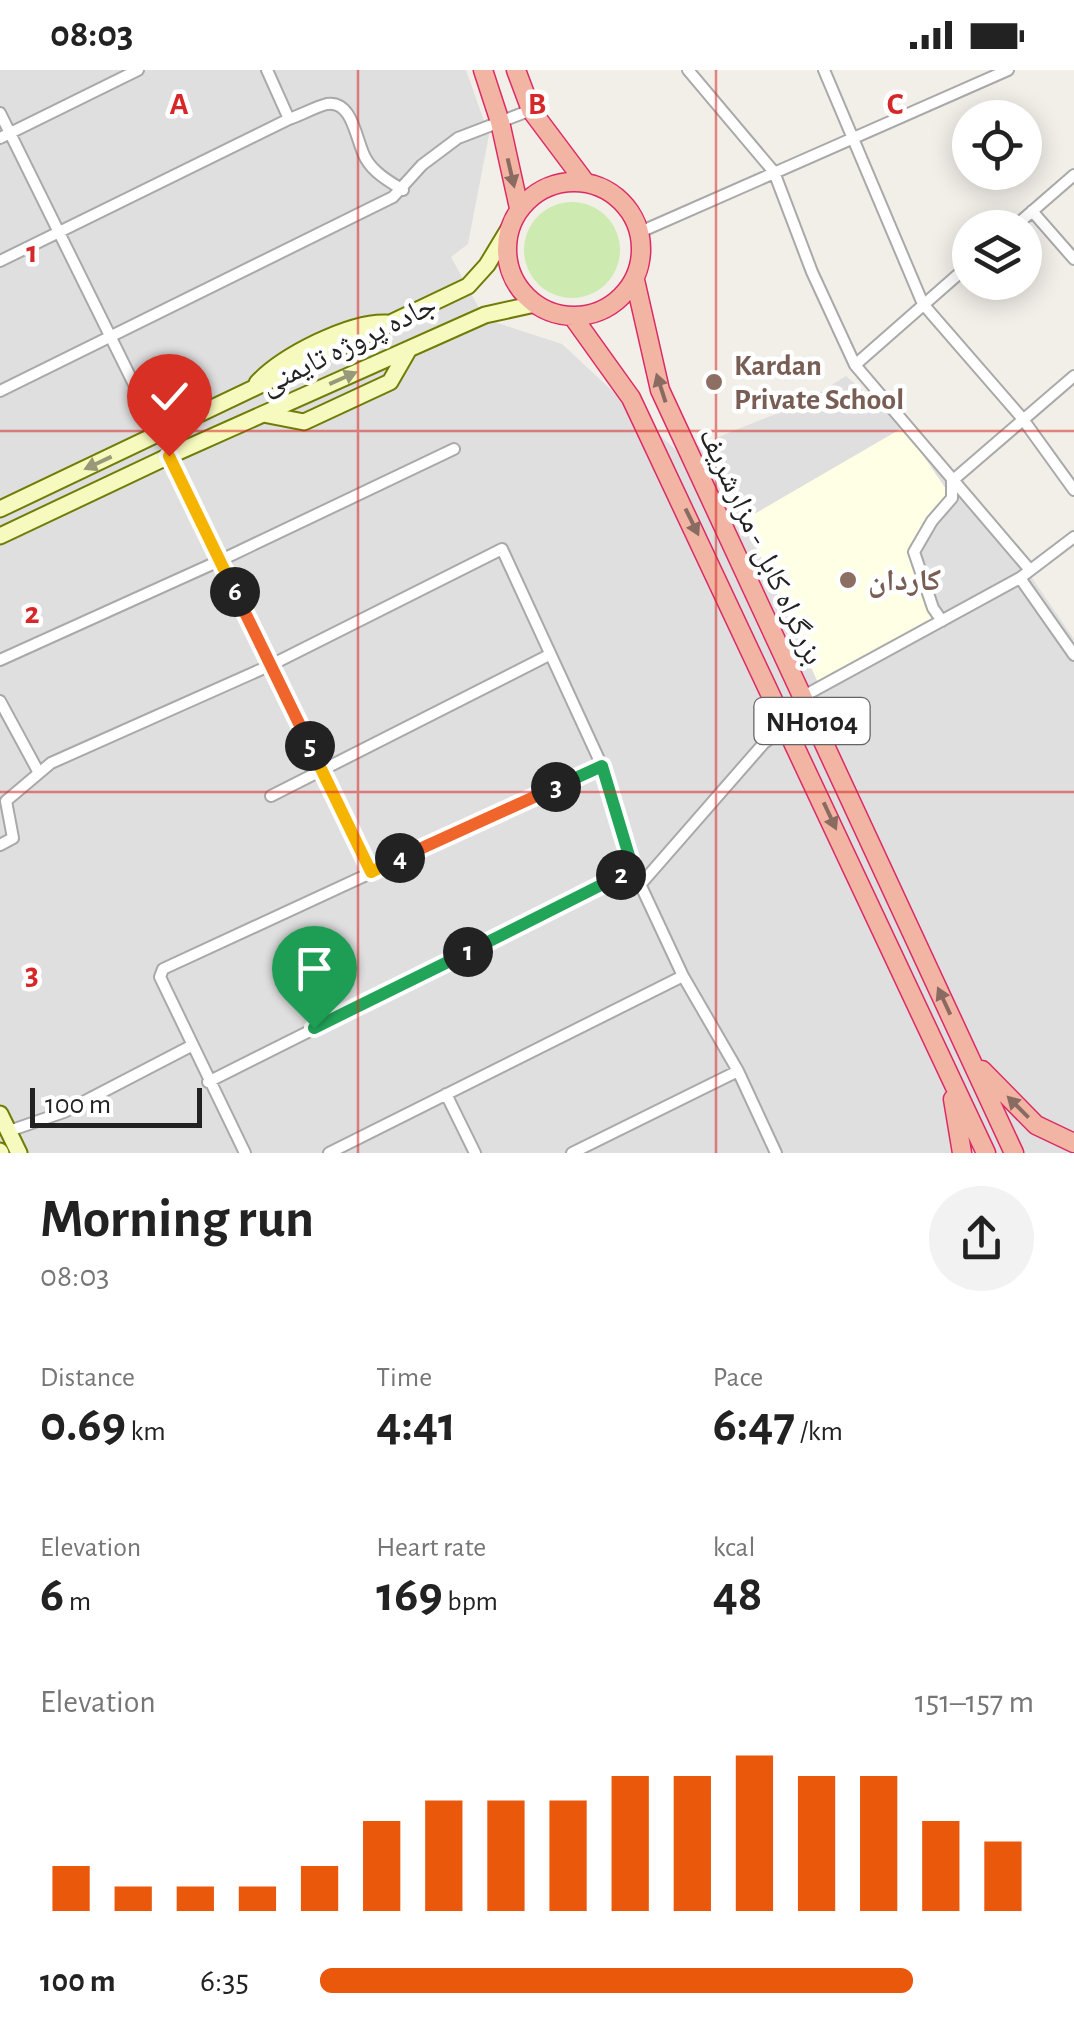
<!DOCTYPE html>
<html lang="en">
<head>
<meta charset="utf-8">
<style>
	body { margin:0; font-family:"Alegreya Sans","Noto Naskh Arabic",sans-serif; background:#f2f2f2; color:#222; height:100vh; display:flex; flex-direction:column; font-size:38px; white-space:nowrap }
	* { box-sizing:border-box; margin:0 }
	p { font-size:32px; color:#767676 }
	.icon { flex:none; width:55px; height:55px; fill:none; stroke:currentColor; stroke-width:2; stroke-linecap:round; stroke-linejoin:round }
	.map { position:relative; height:1083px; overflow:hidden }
	.drawer { display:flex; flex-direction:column; background:#fff; flex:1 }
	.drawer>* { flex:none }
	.buttons { position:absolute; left:952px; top:30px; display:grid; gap:20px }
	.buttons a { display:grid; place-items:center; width:90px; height:90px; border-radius:50%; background:#fff; box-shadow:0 5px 25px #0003; font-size:50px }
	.scale { position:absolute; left:30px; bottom:25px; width:172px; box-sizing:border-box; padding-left:10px; border:5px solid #222; border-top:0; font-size:28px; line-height:35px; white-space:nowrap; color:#222; -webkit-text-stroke:8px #fff; paint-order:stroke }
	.pin { position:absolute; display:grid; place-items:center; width:85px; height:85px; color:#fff; margin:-102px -42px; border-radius:50% 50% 50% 0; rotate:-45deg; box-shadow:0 0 10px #0007 }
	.pin .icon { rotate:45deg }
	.km { position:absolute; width:50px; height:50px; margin:-25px; border-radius:50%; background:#222; color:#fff; font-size:28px; line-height:50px; text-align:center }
	.round { display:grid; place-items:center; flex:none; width:105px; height:105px; border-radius:52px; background:#f2f2f2 }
	.summary { display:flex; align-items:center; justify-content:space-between; height:170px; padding:0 40px }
	h1 { font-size:55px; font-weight:600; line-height:75px }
	.figures { display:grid; grid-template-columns:repeat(3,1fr); gap:15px; height:170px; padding:10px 40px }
	.figures div { display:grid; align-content:center }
	.figures b { font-size:50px; font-weight:600 }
	.figures small { font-size:28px; font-weight:400 }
	.figures p { font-size:28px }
	.chart { height:280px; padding:20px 40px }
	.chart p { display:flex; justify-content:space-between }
	.chart svg { width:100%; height:180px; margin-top:10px; stroke:#ea580c; stroke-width:6 }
	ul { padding:0 40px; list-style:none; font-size:32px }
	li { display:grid; grid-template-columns:160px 120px 1fr; align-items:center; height:75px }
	li i { height:25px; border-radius:12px; background:#ea580c }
	.status { display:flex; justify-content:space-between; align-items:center; height:70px; padding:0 50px; background:#fff; direction:ltr }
	.status svg { height:28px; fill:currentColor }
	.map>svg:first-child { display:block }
	.residential { fill:#e0dfdf }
	.education { fill:#ffffe5 }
	.grass { fill:#cdebb0 }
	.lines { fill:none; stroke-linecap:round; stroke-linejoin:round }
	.minor-casing { stroke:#a9a9a9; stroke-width:14 }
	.secondary-casing { stroke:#707d05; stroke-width:19 }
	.trunk-casing { stroke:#dc2a67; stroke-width:21 }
	.minor { stroke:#fff; stroke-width:10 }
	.secondary { stroke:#f7fabf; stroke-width:15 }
	.trunk { stroke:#f2b4a3; stroke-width:18 }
	.oneway { fill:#8a6b62 }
	.oneway2 { fill:#979978 }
	.split-1-casing { stroke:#fff; stroke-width:20 }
	.split-2-casing { stroke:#fff; stroke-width:20 }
	.split-3-casing { stroke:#fff; stroke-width:20 }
	.split-4-casing { stroke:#fff; stroke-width:20 }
	.split-5-casing { stroke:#fff; stroke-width:20 }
	.split-6-casing { stroke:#fff; stroke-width:20 }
	.split-7-casing { stroke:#fff; stroke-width:20 }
	.split-1 { stroke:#22a559; stroke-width:12 }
	.split-2 { stroke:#22a559; stroke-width:12 }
	.split-3 { stroke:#22a559; stroke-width:12 }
	.split-4 { stroke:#f0652b; stroke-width:12 }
	.split-5 { stroke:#f5b400; stroke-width:12 }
	.split-6 { stroke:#f0652b; stroke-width:12 }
	.split-7 { stroke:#f5b400; stroke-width:12 }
	.grid { fill:none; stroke:#d62828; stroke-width:2.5; stroke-opacity:0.55 }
	.education-dot { fill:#8d6e63; stroke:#fff; stroke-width:4 }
	.labels { text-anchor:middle; stroke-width:9; stroke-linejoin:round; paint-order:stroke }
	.shield { fill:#fff; stroke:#646464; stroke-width:2.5 }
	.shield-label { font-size:28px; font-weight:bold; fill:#222 }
	.street-label { font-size:30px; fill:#222; stroke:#fff }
	.education-label { font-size:30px; font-weight:bold; fill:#785e54; stroke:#fff; text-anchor:start }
	.grid-label { font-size:32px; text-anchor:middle; font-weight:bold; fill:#d62828; stroke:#fff; stroke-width:9; stroke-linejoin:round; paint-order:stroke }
</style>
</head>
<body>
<div class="status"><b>08:03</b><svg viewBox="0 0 49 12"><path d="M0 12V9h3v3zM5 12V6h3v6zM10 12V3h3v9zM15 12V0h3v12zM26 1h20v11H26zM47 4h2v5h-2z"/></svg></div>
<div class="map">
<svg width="1074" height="1083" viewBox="0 0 1074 1083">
	<rect width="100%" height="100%" fill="#f2efe9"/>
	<path class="residential" d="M0 0H466L489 65 468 174 451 187 485 249 562 274 679 383 805 332 846 306 904 357 1010 476 1074 569V1083H0Z"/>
	<path class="education" d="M904 357 952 428 914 482 942 551 820 617 744 450Z"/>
	<path class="grass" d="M524 180a48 48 0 1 1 96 0a48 48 0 1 1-96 0Z"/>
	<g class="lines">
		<defs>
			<path id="minor" d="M267 0 289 49
				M688 0 774 102 812 202 855 295 1030 500
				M824 0 923 234 1022 348 1074 420
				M0 43 159 365
				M0 68 138 0
				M1032 141 1074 189
				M1013 158 1074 105
				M640 162 1008 0
				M0 191 289 49C301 45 315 37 327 34 354 30 356 73 366 89 374 103 390 112 403 120
				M855 295 970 194
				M0 321 393 127 422 95 458 68 531 40
				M169 386 371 802
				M1020 508 1074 585
				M942 551 933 538 914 482 932 451 952 428V411L1074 306
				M0 590 219 491 454 379
				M802 627 1020 508 1074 467
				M0 631 39 703
				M271 726 549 585
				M0 775 13 768 6 731 51 693 271 595 502 479 602 696 633 799 683 906 738 1001 776 1083
				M640 815 764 673 787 657
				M208 1012 633 799
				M446 1024 475 1083
				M9 1061 64 1042 191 976
				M245 1083 160 907 163 899 602 696
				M329 1083 683 906
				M572 1083 738 1001"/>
			<path id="secondary" d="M257 313C282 286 350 251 387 253
				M263 344 304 352 390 312 409 279
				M0 439 468 216 487 195 510 157
				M0 466 169 386 485 245 535 234
				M0 1044 19 1083
				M0 1081 1 1083"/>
			<path id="trunk" d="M483 0 500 52 519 138
				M516 0 531 40 585 112
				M507 179a67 67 0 1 1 134 0a67 67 0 1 1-134 0Z
				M635 210 660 320 1014 1083
				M573 247 631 328 986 1083
				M982 1000 1036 1055 1074 1073
				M953 1029 962 1083"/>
		</defs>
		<use href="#minor" class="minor-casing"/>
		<use href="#secondary" class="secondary-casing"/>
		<use href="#trunk" class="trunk-casing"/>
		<use href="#minor" class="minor"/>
		<use href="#secondary" class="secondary"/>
		<use href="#trunk" class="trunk"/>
	</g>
	<defs><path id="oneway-solid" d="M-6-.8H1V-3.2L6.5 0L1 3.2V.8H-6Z" transform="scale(2.5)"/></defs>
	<g class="oneway">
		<use href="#oneway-solid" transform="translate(511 103) rotate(77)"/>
		<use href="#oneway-solid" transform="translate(661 318) rotate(-108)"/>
		<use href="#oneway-solid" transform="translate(692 452) rotate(64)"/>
		<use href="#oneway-solid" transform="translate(830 746) rotate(65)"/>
		<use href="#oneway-solid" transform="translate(944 931) rotate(-115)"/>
		<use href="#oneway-solid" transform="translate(1018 1037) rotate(-135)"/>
	</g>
	<g class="oneway2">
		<use href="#oneway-solid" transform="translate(343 308) rotate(-24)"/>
		<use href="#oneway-solid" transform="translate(98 393) rotate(155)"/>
	</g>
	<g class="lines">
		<defs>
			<path id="split-1" d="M314 958 468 882"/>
			<path id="split-2" d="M468 882 621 805"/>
			<path id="split-3" d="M556 717 602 696 633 799 621 805"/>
			<path id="split-4" d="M400 788 556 717"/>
			<path id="split-5" d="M310 676 371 802 400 788"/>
			<path id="split-6" d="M235 522 310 676"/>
			<path id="split-7" d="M169 386 235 522"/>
		</defs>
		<use href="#split-1" class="split-1-casing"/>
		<use href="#split-2" class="split-2-casing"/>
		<use href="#split-3" class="split-3-casing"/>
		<use href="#split-4" class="split-4-casing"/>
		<use href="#split-5" class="split-5-casing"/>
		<use href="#split-6" class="split-6-casing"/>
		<use href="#split-7" class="split-7-casing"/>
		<use href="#split-1" class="split-1"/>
		<use href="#split-2" class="split-2"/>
		<use href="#split-3" class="split-3"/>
		<use href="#split-4" class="split-4"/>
		<use href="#split-5" class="split-5"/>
		<use href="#split-6" class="split-6"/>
		<use href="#split-7" class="split-7"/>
	</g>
	<path class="grid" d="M358 0V1083M716 0V1083M0 361H1074M0 722H1074"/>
	<g class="education-dot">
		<circle cx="714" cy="312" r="10"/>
		<circle cx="848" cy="510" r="10"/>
	</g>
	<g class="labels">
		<rect class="shield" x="754.5" y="628" width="115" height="46" rx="8"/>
		<g class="shield-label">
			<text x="812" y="661">NH0104</text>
		</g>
		<g class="street-label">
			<text transform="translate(348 274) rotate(-26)" y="10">جاده پروژه تایمنی</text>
			<text transform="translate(762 476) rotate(65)" y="10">بزرگراه کابل - مزارشریف</text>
		</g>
		<g class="education-label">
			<text x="734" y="305">Kardan<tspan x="734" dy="34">Private School</tspan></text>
			<text x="868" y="520">کاردان</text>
		</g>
	</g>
	<g class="grid-label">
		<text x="179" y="44">A</text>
		<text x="537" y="44">B</text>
		<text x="895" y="44">C</text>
		<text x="32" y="192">1</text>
		<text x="32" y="553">2</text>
		<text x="32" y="914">3</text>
	</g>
</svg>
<div class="buttons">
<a><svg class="icon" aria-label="locate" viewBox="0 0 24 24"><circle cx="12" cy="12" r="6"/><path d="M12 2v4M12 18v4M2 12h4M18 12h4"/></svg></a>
<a><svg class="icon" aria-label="layers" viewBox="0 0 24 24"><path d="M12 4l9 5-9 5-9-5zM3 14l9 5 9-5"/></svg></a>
</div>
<div class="scale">100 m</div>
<div class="pin" style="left:314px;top:958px;background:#1e9e55"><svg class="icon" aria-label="arrive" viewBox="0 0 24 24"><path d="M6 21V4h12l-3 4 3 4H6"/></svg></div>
<div class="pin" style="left:169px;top:386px;background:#d93025"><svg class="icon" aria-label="check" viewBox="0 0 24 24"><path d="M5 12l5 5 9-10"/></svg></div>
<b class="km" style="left:468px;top:882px">1</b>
<b class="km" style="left:621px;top:805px">2</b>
<b class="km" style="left:556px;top:717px">3</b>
<b class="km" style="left:400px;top:788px">4</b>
<b class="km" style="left:310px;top:676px">5</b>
<b class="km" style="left:235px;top:522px">6</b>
</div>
<section class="drawer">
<div class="summary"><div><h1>Morning run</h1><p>08:03</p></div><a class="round"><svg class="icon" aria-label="share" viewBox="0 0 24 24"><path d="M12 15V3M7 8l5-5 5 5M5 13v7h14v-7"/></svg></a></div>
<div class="figures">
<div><p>Distance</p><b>0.69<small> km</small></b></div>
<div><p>Time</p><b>4:41</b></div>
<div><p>Pace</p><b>6:47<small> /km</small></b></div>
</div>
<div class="figures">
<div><p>Elevation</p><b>6<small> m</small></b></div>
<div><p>Heart rate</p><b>169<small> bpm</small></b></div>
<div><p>kcal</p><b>48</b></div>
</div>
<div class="chart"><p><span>Elevation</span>151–157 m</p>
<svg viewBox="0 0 160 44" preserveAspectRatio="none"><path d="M5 44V33M15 44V38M25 44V38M35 44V38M45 44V33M55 44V22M65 44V17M75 44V17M85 44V17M95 44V11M105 44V11M115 44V6M125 44V11M135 44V11M145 44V22M155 44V27"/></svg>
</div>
<ul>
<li><b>100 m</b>6:35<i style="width:83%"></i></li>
</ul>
</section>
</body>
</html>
